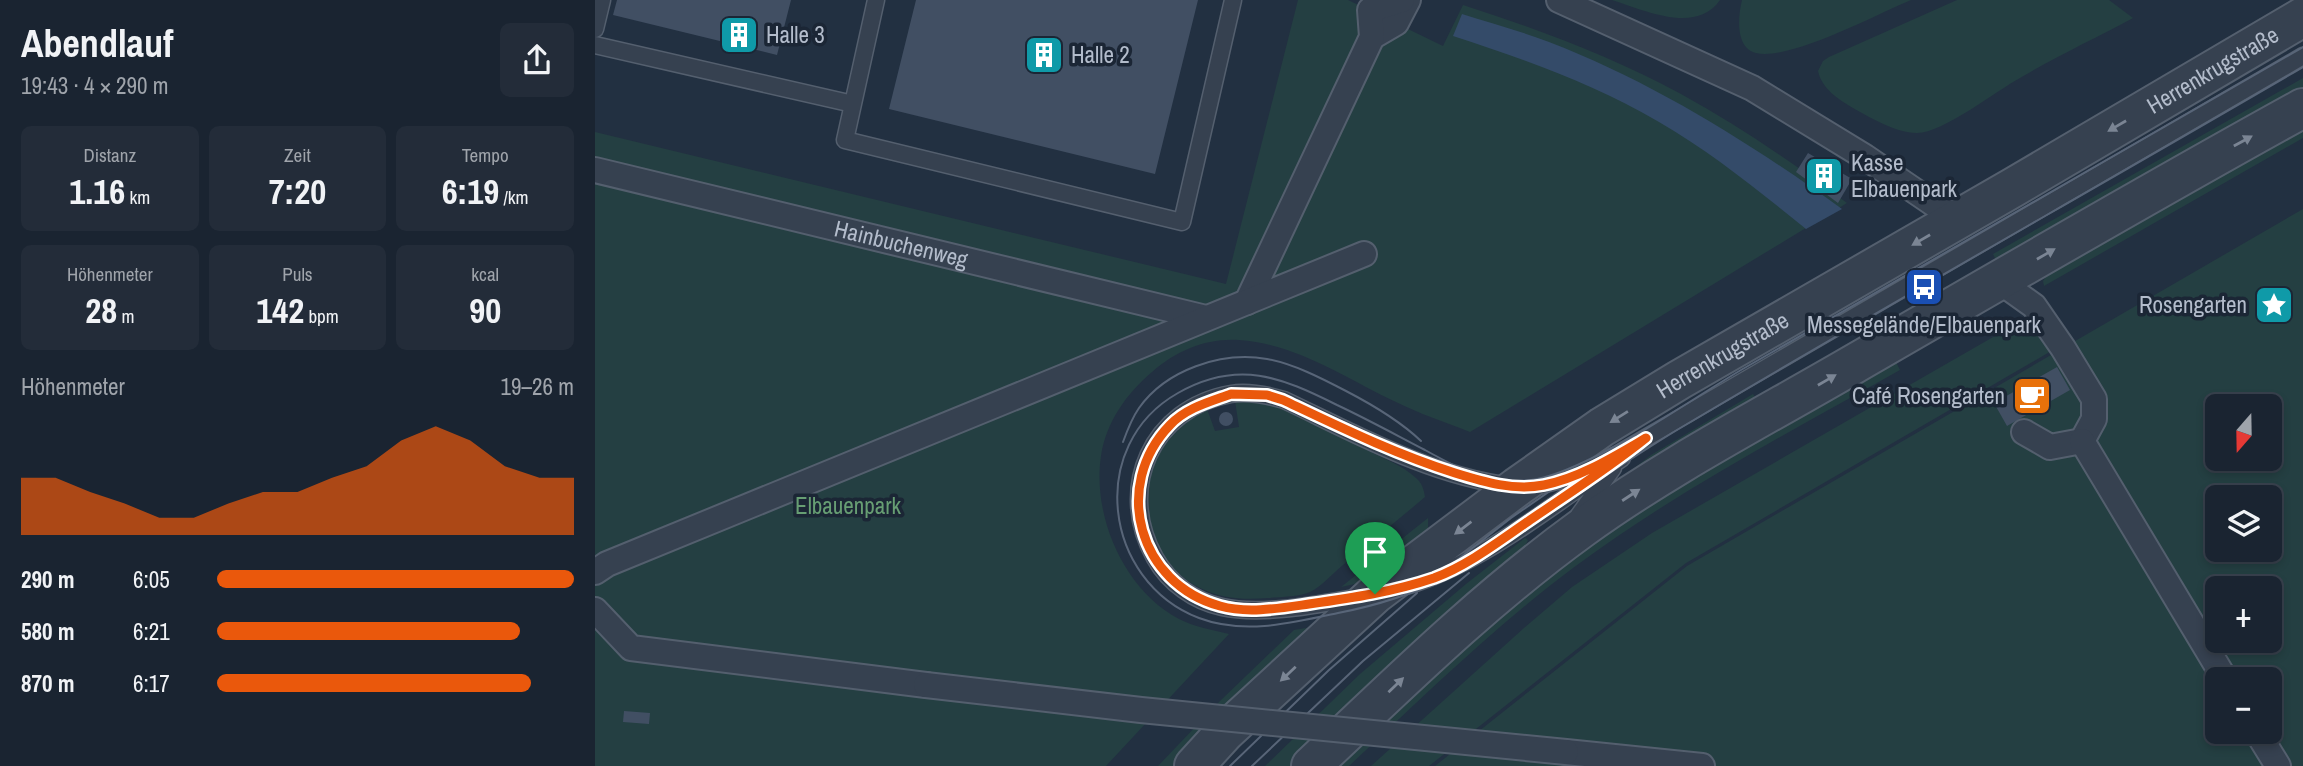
<!DOCTYPE html>
<html lang="de">
<head>
<meta charset="utf-8">
<style>
	body { margin:0; font-family:"Archivo Narrow",sans-serif; background:#232c39; color:#f1f3f6; height:100vh; display:flex; flex-direction:column; font-size:26px; white-space:nowrap }
	* { box-sizing:border-box; margin:0 }
	p { font-size:23px; color:#9fa4ab }
	.icon { flex:none; width:38px; height:38px; fill:none; stroke:currentColor; stroke-width:2; stroke-linecap:round; stroke-linejoin:round }
	.map { position:relative; flex:1; overflow:hidden }
	.sheet { display:flex; flex-direction:column; background:#1a2431; width:595px }
	.sheet>* { flex:none }
	.needle { width:46px; rotate:200deg }
	.buttons { position:absolute; left:1610px; top:394px; display:grid; gap:14px }
	.buttons a { display:grid; place-items:center; width:77px; height:77px; border-radius:10px; background:#1a2431; box-shadow:0 4px 10px #0003,0 0 0 2px #38414d; font-size:35px }
	.pin { position:absolute; display:grid; place-items:center; width:60px; height:60px; color:#fff; margin:-72px -30px; border-radius:50% 50% 50% 0; rotate:-45deg; box-shadow:0 0 7px #0007 }
	.pin .icon { rotate:45deg }
	.round { display:grid; place-items:center; flex:none; width:74px; height:74px; border-radius:10px; background:#232c39 }
	.head { display:flex; align-items:center; justify-content:space-between; height:119px; padding:0 21px }
	h1 { font-size:38px; font-weight:800; line-height:52px }
	.metrics { display:grid; grid-template-columns:repeat(3,1fr); gap:10px; height:119px; padding:7px 21px }
	.metrics div { display:grid; align-content:center; border-radius:10px; background:#232c39; text-align:center }
	.metrics b { font-size:35px; font-weight:800 }
	.metrics small { font-size:19px; font-weight:400 }
	.metrics p { font-size:19px }
	.chart { height:196px; padding:14px 21px }
	.chart p { display:flex; justify-content:space-between }
	.chart svg { width:100%; height:126px; margin-top:7px; fill:#ea580c; opacity:.7 }
	ul { padding:0 21px; list-style:none; font-size:23px }
	li { display:grid; grid-template-columns:112px 84px 1fr; align-items:center; height:52px }
	li i { height:18px; border-radius:9px; background:#ea580c }
	main { display:flex; flex:1; min-height:0 }
	.map>svg:first-child { display:block }
	.green { fill:#243f42; fill-rule:evenodd }
	.water { fill:#344b69 }
	.building { fill:#414f63 }
	.lines { fill:none; stroke-linecap:round; stroke-linejoin:round }
	.service-casing { stroke:#545f6e; stroke-width:19 }
	.pedestrian-casing { stroke:#545f6e; stroke-width:28 }
	.tertiary-casing { stroke:#545f6e; stroke-width:42 }
	.service { stroke:#364150; stroke-width:16 }
	.pedestrian { stroke:#364150; stroke-width:24 }
	.tertiary { stroke:#364150; stroke-width:38 }
	.tram { stroke:#586578; stroke-width:2 }
	.pedestrian-bridge-casing { stroke:#545f6e; stroke-width:28; stroke-linecap:butt }
	.pedestrian-bridge { stroke:#364150; stroke-width:24 }
	.oneway { fill:#7b8594 }
	.route-casing { stroke:#fff; stroke-width:14 }
	.route { stroke:#ea580c; stroke-width:9 }
	.labels { text-anchor:middle; stroke-width:7; stroke-linejoin:round; paint-order:stroke }
	.poi-label { font-size:23px; fill:#b3bccb; stroke:#1b2635; text-anchor:start }
	.street-label { font-size:23px; fill:#b3bccb; stroke:#1b2635 }
	.park-label { font-size:23px; fill:#679e73; stroke:#1b2635 }
</style>
</head>
<body>
<main>
<section class="sheet">
<div class="head"><div><h1>Abendlauf</h1><p>19:43 · 4 × 290 m</p></div><a class="round"><svg class="icon" aria-label="share" viewBox="0 0 24 24"><path d="M12 15V3M7 8l5-5 5 5M5 13v7h14v-7"/></svg></a></div>
<div class="metrics">
<div><p>Distanz</p><b>1.16<small> km</small></b></div>
<div><p>Zeit</p><b>7:20</b></div>
<div><p>Tempo</p><b>6:19<small> /km</small></b></div>
</div>
<div class="metrics">
<div><p>Höhenmeter</p><b>28<small> m</small></b></div>
<div><p>Puls</p><b>142<small> bpm</small></b></div>
<div><p>kcal</p><b>90</b></div>
</div>
<div class="chart"><p><span>Höhenmeter</span>19–26 m</p>
<svg viewBox="0 0 160 44" preserveAspectRatio="none"><path d="M0 44V24L10 24L20 29L30 33L40 38L50 38L60 33L70 29L80 29L90 24L100 20L110 11L120 6L130 11L140 20L150 24L160 24V44z"/></svg>
</div>
<ul>
<li><b>290 m</b>6:05<i style="width:100%"></i></li>
<li><b>580 m</b>6:21<i style="width:85%"></i></li>
<li><b>870 m</b>6:17<i style="width:88%"></i></li>
</ul>
</section>
<div class="map">
<svg width="1708" height="766" viewBox="0 0 1708 766">
	<rect width="100%" height="100%" fill="#223041"/>
	<path class="green" d="M703 0H753L848 46 868 5C943 29 1017 57 1086 94 1145 126 1199 164 1252 203L875 432C850 422 825 414 801 402 750 378 702 344 644 340 612 338 582 350 557 372 532 393 511 422 506 456 497 516 529 590 584 619 600 627 617 630 634 634L511 766H0V132L631 284Z
		M1017 0H1125C1101 35 1049 10 1017 0Z
		M1147 0H1316C1282 14 1195 61 1161 53 1140 48 1143 16 1147 0Z
		M1362 0H1514L1538 18C1501 38 1462 56 1425 78 1401 91 1348 133 1322 133 1301 133 1276 118 1258 108 1243 99 1227 89 1223 71L1228 61 1234 57Z
		M1708 78V90L1403 264 1398 254Z
		M1708 126V138L1449 286 1448 281 1458 267Z
		M1708 209V766H840L1092 566ZM1622 406H1675V458H1622ZM1622 497H1675V550H1622ZM1622 588H1675V640H1622ZM1622 679H1675V732H1622Z
		M1433 317 1458 350 1091 563 834 766H776L929 628 977 587 1057 533Z
		M1300 360 1305 370C1195 432 1080 492 978 568 898 628 827 698 754 766H738L932 590 1036 514Z
		M1158 394 1163 402 1010 491 1056 455Z
		M655 400C697 407 737 431 774 451 790 459 808 466 821 478 827 483 829 490 830 497 803 520 775 542 748 565 738 573 727 586 715 592 704 597 685 597 673 598 650 600 627 599 605 588 586 579 571 563 562 543 537 488 561 437 612 409L620 431 644 427 640 401Z
		M833 518V536L791 577 746 587Z
		M930 538 933 540 926 554 811 656 695 766H670L765 674 871 584Z
		M729 625 583 766H563L625 701 699 630Z"/>
	<path class="water" d="M867 14C896 23 925 31 954 42 1060 83 1155 143 1247 209L1211 229C1164 191 1116 152 1064 122 999 84 929 59 858 36Z"/>
	<path class="building" d="M22 0H196L182 55 18 15Z
		M321 0H603L560 174 294 109Z
		M1213 153 1257 179 1243 203 1201 172Z
		M1462 367 1475 390 1412 426 1399 403Z
		M624 419a7 7 0 1 1 14 0a7 7 0 1 1-14 0Z
		M29 711 55 713 54 724 28 722Z"/>
	<g class="lines">
		<defs>
			<path id="service" d="M281 0 250 140 587 222 638 0
				M0 29 7 0
				M0 45 258 104
				M946 485 973 478 1023 454 1708 56
				M984 515 1018 468
				M811 586C888 563 960 503 1027 458
				M765 597C724 604 668 616 627 607 599 601 574 583 560 558 521 489 556 408 636 394 653 391 672 395 689 400 761 434 835 476 916 486"/>
			<g id="pedestrian">
				<path d="M964 0 1157 88 1270 157 1361 219"/>
				<path d="M777 37 801 23 813 0"/>
				<path id="s1" d="M0 170 611 318"/>
				<path d="M1404 281 1439 306 1468 348 1499 399V419L1487 441"/>
				<path d="M652 302 777 37 775 10 807 0"/>
				<path d="M1429 432 1455 447 1487 441"/>
				<path d="M1487 441 1630 679"/>
				<path d="M0 572 12 564 769 254"/>
				<path d="M0 610 36 648 331 685"/>
				<path d="M1662 732 1683 766"/>
				<path d="M971 752 1107 766"/>
			</g>
			<g id="tertiary">
				<path id="s2" d="M599 766 630 732 780 594 922 487 1007 427 1084 380 1419 187 1708 17"/>
				<path d="M716 766C804 683 889 599 987 528 1073 466 1168 417 1259 364 1408 278 1557 191 1708 108"/>
			</g>
		</defs>
		<use href="#service" class="service-casing"/>
		<use href="#pedestrian" class="pedestrian-casing"/>
		<use href="#tertiary" class="tertiary-casing"/>
		<use href="#service" class="service"/>
		<use href="#pedestrian" class="pedestrian"/>
		<use href="#tertiary" class="tertiary"/>
		<path class="tram" d="M1708 47C1521 155 1333 261 1146 370 1094 401 1044 437 989 462 972 470 954 478 936 480 893 485 866 470 830 450 801 435 772 419 742 405 686 377 643 359 583 393 491 445 508 581 604 618 649 635 697 623 743 613 779 606 816 595 849 578 932 534 1006 475 1087 427 1292 305 1501 188 1708 67
			M528 442C532 431 537 418 544 408 571 370 626 351 672 359 699 364 726 378 751 391 778 405 804 420 826 441
			M857 564 916 518 981 473
			M635 766 734 670 822 593
			M657 766 768 661 874 573"/>
		<defs>
			<path id="pedestrian-bridge" d="M331 685 546 710 971 752"/>
		</defs>
		<use href="#pedestrian-bridge" class="pedestrian-bridge-casing"/>
		<use href="#pedestrian-bridge" class="pedestrian-bridge"/>
	</g>
	<defs><path id="oneway-solid" d="M-6-.8H1V-3.2L6.5 0L1 3.2V.8H-6Z" transform="scale(1.75)"/></defs>
	<g class="oneway">
		<use href="#oneway-solid" transform="translate(1522 126) rotate(150)"/>
		<use href="#oneway-solid" transform="translate(1648 141) rotate(-29)"/>
		<use href="#oneway-solid" transform="translate(1326 240) rotate(150)"/>
		<use href="#oneway-solid" transform="translate(1451 254) rotate(-30)"/>
		<use href="#oneway-solid" transform="translate(1232 380) rotate(-30)"/>
		<use href="#oneway-solid" transform="translate(1024 417) rotate(148)"/>
		<use href="#oneway-solid" transform="translate(1036 495) rotate(-33)"/>
		<use href="#oneway-solid" transform="translate(868 528) rotate(143)"/>
		<use href="#oneway-solid" transform="translate(693 674) rotate(137)"/>
		<use href="#oneway-solid" transform="translate(801 685) rotate(-44)"/>
	</g>
	<g class="lines">
		<defs>
			<path id="route" d="M636 394 672 395 688 400C745 427 800 454 860 473 889 482 919 491 949 485 985 478 1020 456 1051 438 1015 467 976 492 938 518 907 539 874 565 839 578 798 592 756 598 714 604 686 608 653 614 625 606 544 584 516 486 575 425 591 408 614 402 636 394Z"/>
		</defs>
		<use href="#route" class="route-casing"/>
		<use href="#route" class="route"/>
	</g>
	<defs>
		<symbol id="building-square" viewBox="-11 -11 22 22"><rect x="-9" y="-9" width="18" height="18" rx="4" fill="#0f9aa8" stroke="#1b2635"/><path d="M-4-6H4V6H1V3H-1V6H-4ZM-2.5-4.3h1.7v1.8h-1.7ZM.8-4.3h1.7v1.8H.8ZM-2.5-1h1.7V.8h-1.7ZM.8-1h1.7V.8H.8Z" fill="#fff"/></symbol>
		<symbol id="bus-square" viewBox="-11 -11 22 22"><rect x="-9" y="-9" width="18" height="18" rx="4" fill="#1a4fb4" stroke="#1b2635"/><path d="M-5-6H5V4H4V6H2V4H-2V6H-4V4H-5ZM-3.5-4V0h7V-4ZM-3.5 1.2v1.5H-2V1.2ZM2 1.2v1.5H3.5V1.2Z" fill="#fff"/></symbol>
		<symbol id="sight-square" viewBox="-11 -11 22 22"><rect x="-9" y="-9" width="18" height="18" rx="4" fill="#0f9aa8" stroke="#1b2635"/><path d="M0-6L1.8-2.2L6-1.7L2.9 1.2L3.7 5.4L0 3.3L-3.7 5.4L-2.9 1.2L-6-1.7L-1.8-2.2Z" fill="#fff"/></symbol>
		<symbol id="cafe-square" viewBox="-11 -11 22 22"><rect x="-9" y="-9" width="18" height="18" rx="4" fill="#e8710a" stroke="#1b2635"/><path d="M-5.5-4.5H6V0H3Q3 3.5 0 3.5H-2.5Q-5.5 3.5-5.5 0ZM3-3.2v2h1.7v-2ZM-6 4.5H4V6H-6Z" fill="#fff"/></symbol>
	</defs>
	<g fill-rule="evenodd">
		<use href="#building-square" x="122" y="13" width="44" height="44"/>
		<use href="#building-square" x="427" y="33" width="44" height="44"/>
		<use href="#building-square" x="1207" y="154" width="44" height="44"/>
		<use href="#bus-square" x="1307" y="265" width="44" height="44"/>
		<use href="#sight-square" x="1657" y="283" width="44" height="44"/>
		<use href="#cafe-square" x="1415" y="374" width="44" height="44"/>
	</g>
	<g class="labels">
		<g class="poi-label">
			<text x="171" y="43">Halle 3</text>
			<text x="476" y="63">Halle 2</text>
			<text x="1256" y="171">Kasse<tspan x="1256" dy="26">Elbauenpark</tspan></text>
			<text x="1652" y="313" text-anchor="end">Rosengarten</text>
			<text x="1329" y="333" text-anchor="middle">Messegelände/Elbauenpark</text>
			<text x="1410" y="404" text-anchor="end">Café Rosengarten</text>
		</g>
		<g class="street-label">
			<text dy="8" stroke="none"><textPath href="#s2" startOffset="1239">Herrenkrugstraße</textPath></text>
			<text dy="8" stroke="none"><textPath href="#s1" startOffset="315">Hainbuchenweg</textPath></text>
			<text dy="8" stroke="none"><textPath href="#s2" startOffset="672">Herrenkrugstraße</textPath></text>
		</g>
		<g class="park-label">
			<text x="253" y="514">Elbauenpark</text>
		</g>
	</g>
</svg>
<div class="buttons">
<a><svg class="needle" viewBox="-14 -14 28 28"><path d="M0-13l5 13h-10z" fill="#e53935"/><path d="M0 13l5-13h-10z" fill="#9fa4ab"/></svg></a>
<a><svg class="icon" aria-label="layers" viewBox="0 0 24 24"><path d="M12 4l9 5-9 5-9-5zM3 14l9 5 9-5"/></svg></a>
<a>+</a>
<a>−</a>
</div>
<div class="pin" style="left:780px;top:594px;background:#1e9e55"><svg class="icon" aria-label="arrive" viewBox="0 0 24 24"><path d="M6 21V4h12l-3 4 3 4H6"/></svg></div>
</div>
</main>
</body>
</html>
